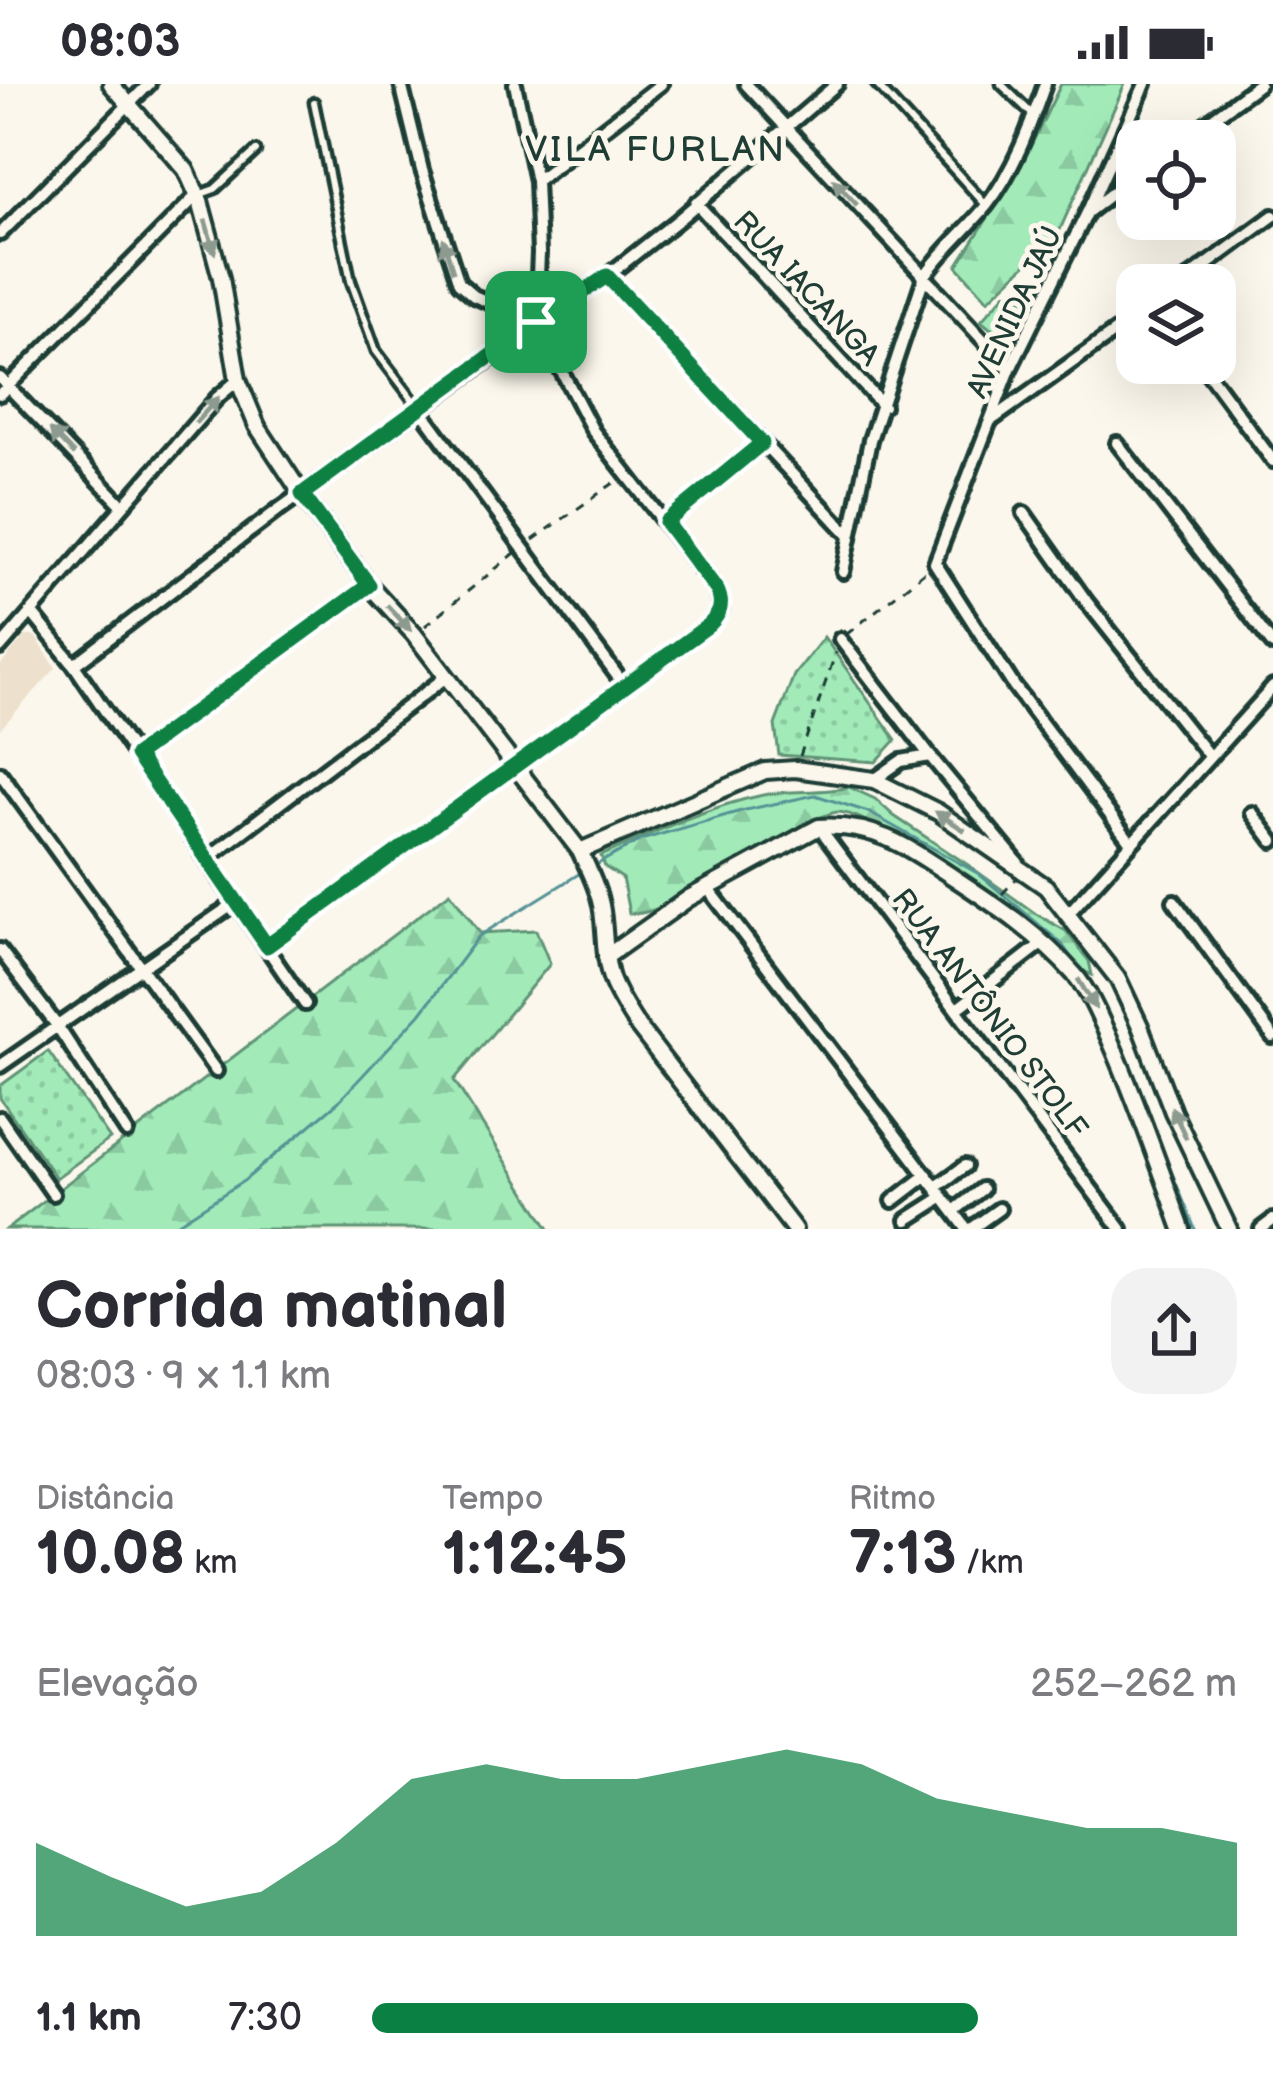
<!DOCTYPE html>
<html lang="pt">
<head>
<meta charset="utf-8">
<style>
	body { margin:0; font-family:"Balsamiq Sans",sans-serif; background:#f2f2f3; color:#2b2b33; height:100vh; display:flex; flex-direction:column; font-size:45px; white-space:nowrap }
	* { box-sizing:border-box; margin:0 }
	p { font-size:39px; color:#7c7c81 }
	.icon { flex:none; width:66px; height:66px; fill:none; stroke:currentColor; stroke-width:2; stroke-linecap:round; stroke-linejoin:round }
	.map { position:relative; height:1145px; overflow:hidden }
	.panel { display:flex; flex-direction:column; background:#fff; flex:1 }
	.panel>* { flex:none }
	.controls { position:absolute; left:1116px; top:36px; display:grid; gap:24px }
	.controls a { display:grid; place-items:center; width:120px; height:120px; border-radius:24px; background:#fff; box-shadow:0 12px 48px #0002; font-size:60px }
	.pin { position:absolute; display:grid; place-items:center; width:102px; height:102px; color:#fff; margin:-51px; border-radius:24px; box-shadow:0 6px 18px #0006 }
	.round { display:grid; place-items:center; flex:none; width:126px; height:126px; border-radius:36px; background:#f2f2f3 }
	.overview { display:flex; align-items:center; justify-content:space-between; height:204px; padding:0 36px }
	h1 { font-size:66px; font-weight:700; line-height:90px }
	.stats { display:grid; grid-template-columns:repeat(3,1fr); gap:18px; height:204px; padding:12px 36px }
	.stats div { display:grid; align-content:center }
	.stats b { font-size:60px; font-weight:700 }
	.stats small { font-size:33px; font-weight:400 }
	.stats p { font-size:33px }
	.chart { height:336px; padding:24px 36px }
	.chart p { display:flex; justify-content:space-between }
	.chart svg { width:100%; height:216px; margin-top:12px; fill:#0b8043; opacity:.7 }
	ul { padding:0 36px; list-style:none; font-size:39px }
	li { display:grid; grid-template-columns:192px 144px 1fr; align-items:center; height:90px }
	li i { height:30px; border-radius:15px; background:#0b8043 }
	.status { display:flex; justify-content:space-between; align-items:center; height:84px; padding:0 60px; background:#fff; direction:ltr }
	.status svg { height:33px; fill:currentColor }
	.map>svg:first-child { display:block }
	.built { fill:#ede0cc }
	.green { fill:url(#green-dots); stroke:#609476; stroke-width:3 }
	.forest { fill:url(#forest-firs); stroke:#609476; stroke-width:3 }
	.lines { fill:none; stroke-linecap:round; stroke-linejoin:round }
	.stream { stroke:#579396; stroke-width:3 }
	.service-casing { stroke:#1f3d34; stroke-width:15 }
	.minor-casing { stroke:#1f3d34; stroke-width:20 }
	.tertiary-casing { stroke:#1f3d34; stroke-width:22 }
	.path { stroke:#1f3d34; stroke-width:3; stroke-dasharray:9 9; stroke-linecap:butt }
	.service { stroke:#fbf7ec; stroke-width:6 }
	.minor { stroke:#fbf7ec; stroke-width:10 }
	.tertiary { stroke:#fbf7ec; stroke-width:14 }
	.oneway { fill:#8d9a90 }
	.route-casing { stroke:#fff; stroke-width:24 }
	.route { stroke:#0b8043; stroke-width:15 }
	.labels { text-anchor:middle; stroke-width:10; stroke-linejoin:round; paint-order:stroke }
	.street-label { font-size:30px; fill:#1f3d34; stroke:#fbf7ec }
	.quarter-label { font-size:36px; letter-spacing:3px; fill:#1f3d34; stroke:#fbf7ec }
</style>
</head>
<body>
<div class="status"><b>08:03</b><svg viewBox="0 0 49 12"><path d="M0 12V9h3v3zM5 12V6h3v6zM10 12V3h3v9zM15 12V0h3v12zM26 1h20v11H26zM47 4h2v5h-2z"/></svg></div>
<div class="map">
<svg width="1273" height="1145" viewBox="0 0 1273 1145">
	<defs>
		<pattern id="green-dots" width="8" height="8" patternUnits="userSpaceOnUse" patternTransform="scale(3)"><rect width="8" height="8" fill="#a2ebb9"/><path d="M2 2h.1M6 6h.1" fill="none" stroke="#8bcaa0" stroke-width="1.8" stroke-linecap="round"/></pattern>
		<pattern id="forest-firs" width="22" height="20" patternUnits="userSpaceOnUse" patternTransform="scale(3)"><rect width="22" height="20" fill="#a2ebb9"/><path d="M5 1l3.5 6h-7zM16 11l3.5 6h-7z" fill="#8bcaa0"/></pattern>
	</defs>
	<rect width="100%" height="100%" fill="#fbf7ec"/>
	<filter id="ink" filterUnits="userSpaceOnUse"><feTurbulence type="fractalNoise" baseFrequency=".00833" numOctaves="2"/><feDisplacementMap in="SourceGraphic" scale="24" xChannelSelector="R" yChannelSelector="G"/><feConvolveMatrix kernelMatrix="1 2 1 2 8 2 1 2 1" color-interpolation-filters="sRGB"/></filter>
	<g filter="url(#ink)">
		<path class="built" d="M25 552H35L56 584 0 645V582Z"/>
		<path class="green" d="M1006 209 1026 216 1010 260 981 237Z
			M824 553 896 656 876 678 779 671 775 641 794 591Z
			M48 967 110 1055 56 1094 0 1014V1002Z"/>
		<path class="forest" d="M1061 0H1125L1058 150 988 216 957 182 1021 82Z
			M849 703 875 715 894 732 968 781 1036 830 1066 847 1089 877 1092 891C1061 878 1042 848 1015 827 980 800 941 783 904 760 888 749 858 729 838 728 820 727 714 792 691 805 677 818 647 832 629 829L622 794 605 783 601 772C654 748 706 723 763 711 792 705 821 710 849 703Z
			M450 808 480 849 536 846 550 880 454 996 549 1145H7Z"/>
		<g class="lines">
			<path class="stream" d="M596 781 641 756 741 727 815 711 868 728 979 790 1062 860 1083 891
				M1125 975 1195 1145
				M169 1145 245 1096 338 1018 420 930 479 852 582 788"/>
			<defs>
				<path id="service" d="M876 0 986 121
					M1001 0 1033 31
					M314 18 351 197 376 267 420 325
					M201 110 215 105 256 67"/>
				<path id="minor" d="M515 0 536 97 539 169 536 238
					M746 0 1010 285
					M1182 57 1259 0
					M536 97 661 0
					M696 119 883 322
					M1089 127 1137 90
					M0 150 149 0
					M607 192 849 451
					M1179 201 1273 132
					M1208 289 1273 377
					M0 294 123 422
					M0 310 197 111
					M420 325 624 601
					M993 335 1137 232
					M1117 359 1273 561
					M1024 429 1086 517 1209 672
					M666 438 762 359
					M843 488 870 356 924 193C942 166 967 146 987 121 1015 85 1030 42 1045 0
					M32 529 74 581 305 920
					M840 555 930 672 1018 779
					M0 564 217 314 238 296
					M74 581 278 426 494 272 536 238 607 192 677 137 837 0
					M136 671 369 501
					M0 689 216 987
					M874 696 901 677 930 672
					M1252 729 1273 757
					M819 743 1121 1145
					M1131 759 1014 602 935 479 1010 285 1087 129 1145 0
					M208 774 446 593
					M708 804 967 1145
					M1174 817 1273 953
					M1068 830 1273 603
					M267 862 709 541 721 525 717 506 593 347 536 238 474 212 459 199 422 86 401 0
					M0 866 58 943 127 1048
					M957 925 1044 858
					M0 982 235 819
					M0 1034 53 1110
					M936 1103 965 1082
					M893 1117 927 1091
					M954 1127 982 1105
					M907 1136 943 1113
					M971 1145 999 1125
					M1261 1145 1273 1136"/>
				<path id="tertiary" d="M111 0 186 86 200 117 221 194 238 296 257 342 301 409 369 501 414 550 580 767C588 785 597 801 601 821 606 846 603 873 612 897 618 912 627 926 636 940L794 1145
					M580 767 765 687 795 685 874 696 938 728 1046 803 1118 895 1140 942 1173 1028 1229 1145
					M606 873 689 814 819 743C875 739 909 764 953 793 997 822 1040 851 1075 891 1090 909 1100 934 1110 956 1137 1017 1159 1082 1182 1145"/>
			</defs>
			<use href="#service" class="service-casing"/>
			<use href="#minor" class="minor-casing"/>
			<use href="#tertiary" class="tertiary-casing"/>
			<path class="path" d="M533 456 618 396
				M425 542 515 469
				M847 550 928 485
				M800 672 836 568
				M1002 810 1016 795"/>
			<use href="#service" class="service"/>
			<use href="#minor" class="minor"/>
			<use href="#tertiary" class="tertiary"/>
		</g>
		<defs><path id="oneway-solid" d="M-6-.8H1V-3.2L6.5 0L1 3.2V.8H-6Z" transform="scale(3)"/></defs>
		<g class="oneway">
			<use href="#oneway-solid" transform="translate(845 108) rotate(-133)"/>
			<use href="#oneway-solid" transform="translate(210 153) rotate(74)"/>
			<use href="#oneway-solid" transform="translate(448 171) rotate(-107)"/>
			<use href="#oneway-solid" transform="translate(207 326) rotate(-48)"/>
			<use href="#oneway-solid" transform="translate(62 358) rotate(-134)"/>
			<use href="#oneway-solid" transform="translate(399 534) rotate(47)"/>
			<use href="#oneway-solid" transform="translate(950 737) rotate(-147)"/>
			<use href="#oneway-solid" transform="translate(1087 910) rotate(59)"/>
			<use href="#oneway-solid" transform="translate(1179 1039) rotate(-115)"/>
		</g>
	</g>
	<g class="lines" filter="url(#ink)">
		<defs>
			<path id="route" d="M607 192 762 359 666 438 717 506C724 521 720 530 709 541L267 862 136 671 369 501 302 410C403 337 502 260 607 192Z"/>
		</defs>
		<use href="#route" class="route-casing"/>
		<use href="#route" class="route"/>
	</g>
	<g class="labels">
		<g class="street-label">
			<text transform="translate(807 204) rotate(47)" y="10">RUA IACANGA</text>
			<text transform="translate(1014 228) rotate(-65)" y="10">AVENIDA JAÚ</text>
			<text transform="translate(990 929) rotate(53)" y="10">RUA ANTÔNIO STOLF</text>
		</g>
		<g class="quarter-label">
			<text x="656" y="77">VILA FURLAN</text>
		</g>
	</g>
</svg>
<div class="controls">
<a><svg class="icon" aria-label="locate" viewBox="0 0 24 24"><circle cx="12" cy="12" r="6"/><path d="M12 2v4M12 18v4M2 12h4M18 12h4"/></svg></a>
<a><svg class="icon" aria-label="layers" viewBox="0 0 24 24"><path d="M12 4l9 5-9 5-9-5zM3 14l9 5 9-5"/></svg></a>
</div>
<div class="pin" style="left:536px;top:238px;background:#1e9e55"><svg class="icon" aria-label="arrive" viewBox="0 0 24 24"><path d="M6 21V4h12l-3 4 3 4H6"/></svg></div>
</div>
<section class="panel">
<div class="overview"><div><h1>Corrida matinal</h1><p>08:03 · 9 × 1.1 km</p></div><a class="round"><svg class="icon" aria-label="share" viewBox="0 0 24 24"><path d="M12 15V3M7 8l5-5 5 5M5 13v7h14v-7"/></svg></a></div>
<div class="stats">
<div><p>Distância</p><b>10.08<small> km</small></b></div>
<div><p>Tempo</p><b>1:12:45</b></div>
<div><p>Ritmo</p><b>7:13<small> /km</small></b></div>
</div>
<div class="chart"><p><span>Elevação</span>252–262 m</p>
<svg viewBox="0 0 160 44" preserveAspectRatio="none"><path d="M0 44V25L10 32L20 38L30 35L40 25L50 12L60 9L70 12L80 12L90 9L100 6L110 9L120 16L130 19L140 22L150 22L160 25V44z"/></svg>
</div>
<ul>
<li><b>1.1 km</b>7:30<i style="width:70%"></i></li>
</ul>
</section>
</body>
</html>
